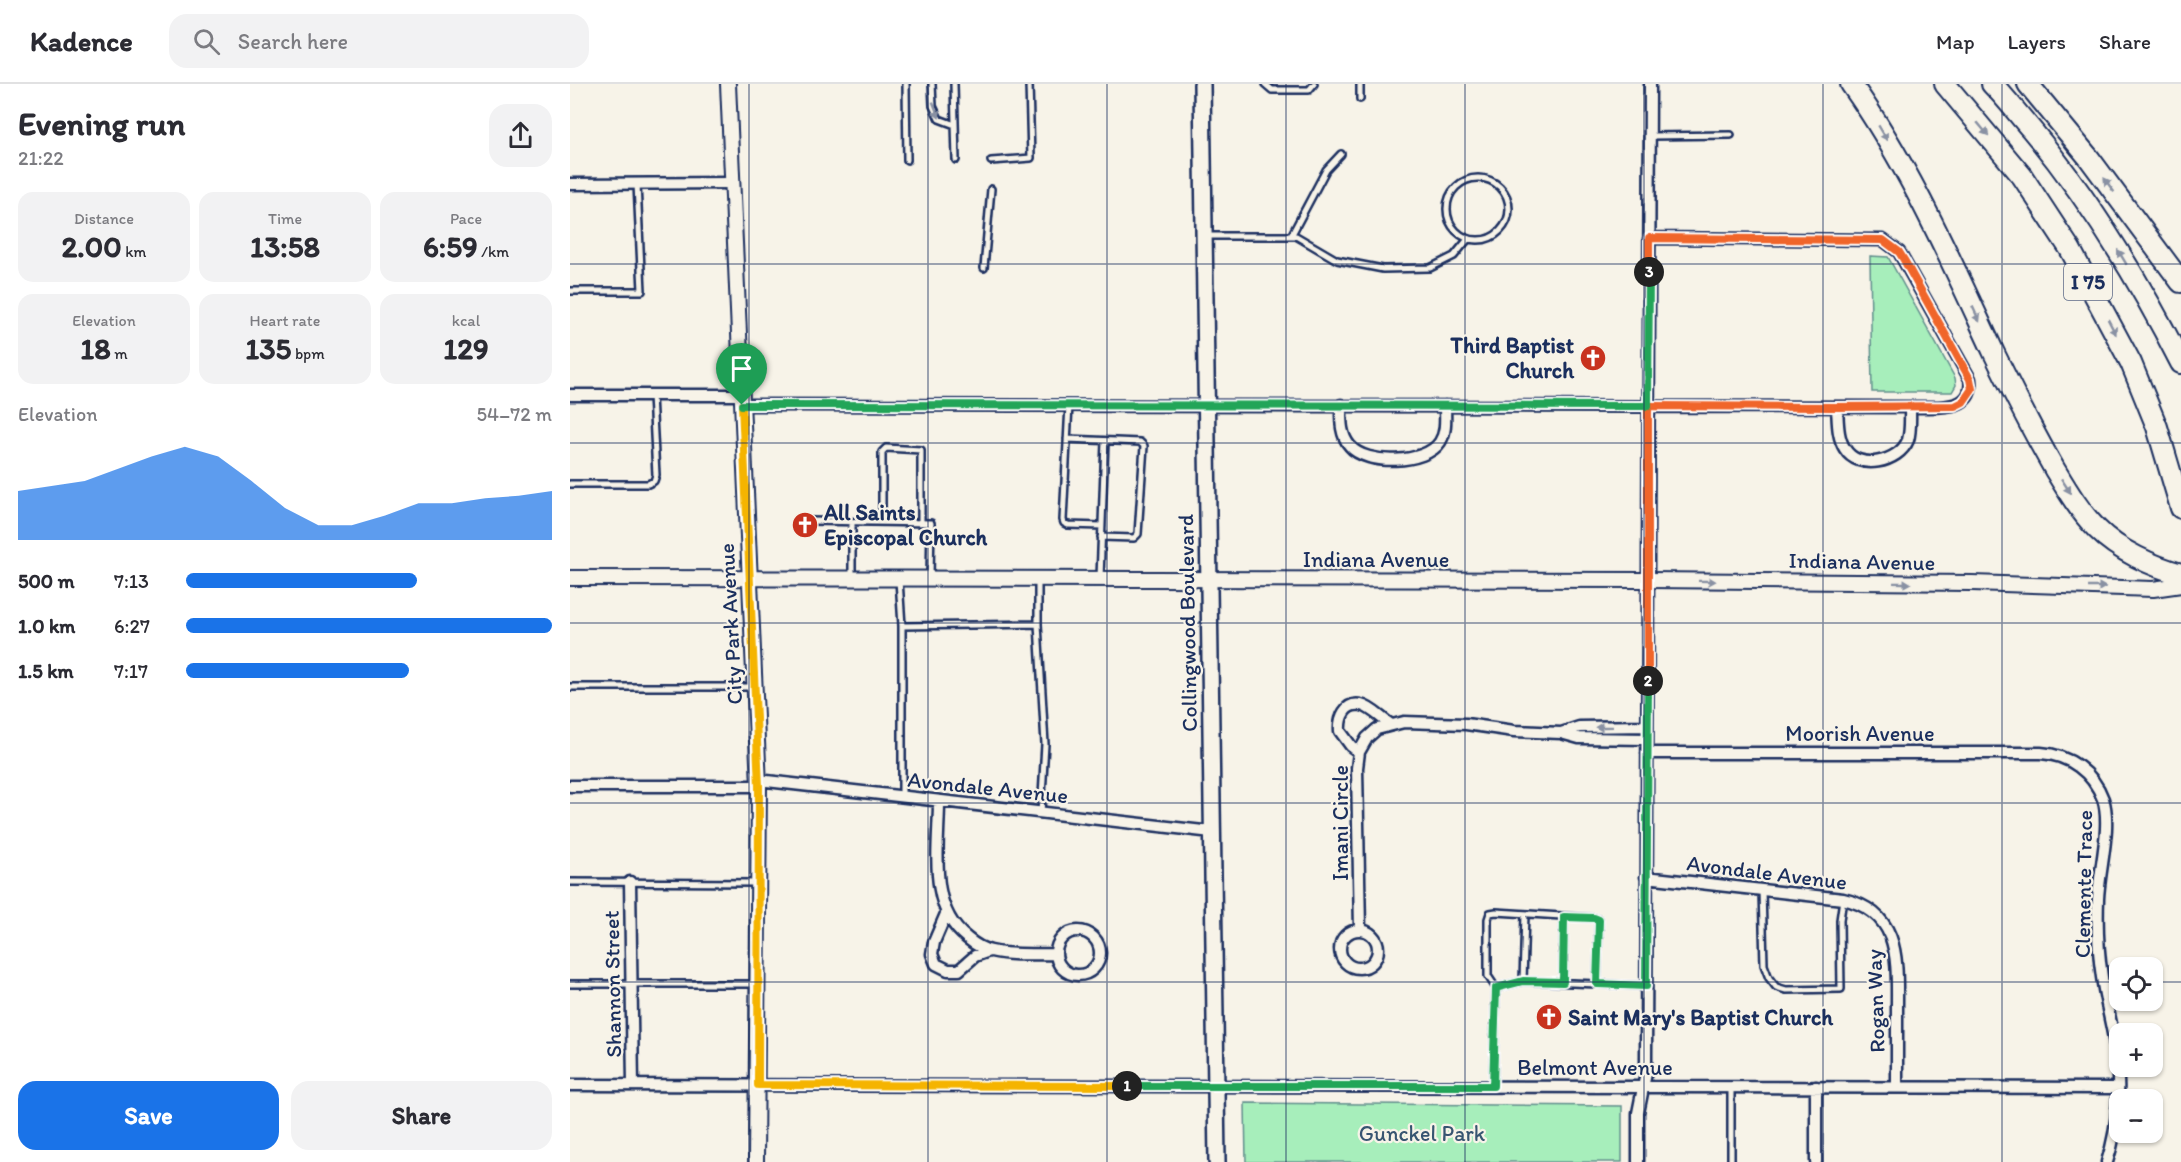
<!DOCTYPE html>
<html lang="en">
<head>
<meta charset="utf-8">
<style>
	body { margin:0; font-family:Itim,sans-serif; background:#f2f2f3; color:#2b2b33; height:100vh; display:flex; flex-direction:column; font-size:22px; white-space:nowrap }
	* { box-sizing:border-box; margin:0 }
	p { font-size:20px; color:#7c7c81 }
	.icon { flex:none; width:33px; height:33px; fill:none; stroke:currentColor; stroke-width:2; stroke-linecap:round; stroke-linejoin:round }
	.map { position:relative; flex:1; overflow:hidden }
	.details { display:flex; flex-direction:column; background:#fff; width:570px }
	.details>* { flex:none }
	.controls { position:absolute; left:1539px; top:873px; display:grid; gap:12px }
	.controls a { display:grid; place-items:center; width:54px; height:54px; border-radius:12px; background:#fff; box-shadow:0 2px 4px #0004; font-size:30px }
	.pin { position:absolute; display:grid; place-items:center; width:51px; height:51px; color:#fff; margin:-62px -26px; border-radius:50% 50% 50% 0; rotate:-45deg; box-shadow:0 0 6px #0007 }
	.pin .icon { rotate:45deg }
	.km { position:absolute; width:30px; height:30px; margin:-15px; border-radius:50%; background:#222; color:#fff; font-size:16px; line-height:30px; text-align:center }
	.round { display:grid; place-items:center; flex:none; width:63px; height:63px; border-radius:18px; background:#f2f2f3 }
	.headline { display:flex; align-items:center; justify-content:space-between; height:102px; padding:0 18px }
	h1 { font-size:33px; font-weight:700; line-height:45px }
	.stats { display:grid; grid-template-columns:repeat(3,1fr); gap:9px; height:102px; padding:6px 18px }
	.stats div { display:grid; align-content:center; border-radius:15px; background:#f2f2f3; text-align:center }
	.stats b { font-size:30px; font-weight:700 }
	.stats small { font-size:16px; font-weight:400 }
	.stats p { font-size:16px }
	.chart { height:168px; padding:12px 18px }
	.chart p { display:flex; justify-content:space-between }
	.chart svg { width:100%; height:108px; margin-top:6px; fill:#1a73e8; opacity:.7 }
	.button { display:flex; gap:12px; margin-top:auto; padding:12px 18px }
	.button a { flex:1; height:69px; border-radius:18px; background:#1a73e8; color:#fff; font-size:24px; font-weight:700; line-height:69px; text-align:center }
	.button a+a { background:#f2f2f3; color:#2b2b33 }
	ul { padding:0 18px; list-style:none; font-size:20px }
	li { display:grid; grid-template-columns:96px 72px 1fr; align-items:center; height:45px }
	li i { height:15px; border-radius:8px; background:#1a73e8 }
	header { display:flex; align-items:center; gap:36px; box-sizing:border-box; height:84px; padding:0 30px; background:#fff; border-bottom:2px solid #e1e1e2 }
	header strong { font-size:28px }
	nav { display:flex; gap:33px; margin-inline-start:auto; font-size:21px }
	.search { width:420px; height:54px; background:#f2f2f3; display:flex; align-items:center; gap:15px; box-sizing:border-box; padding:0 21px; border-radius:18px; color:#7c7c81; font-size:22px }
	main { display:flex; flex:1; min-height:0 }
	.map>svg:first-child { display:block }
	.green { fill:#a7eebb; stroke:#618e8c; stroke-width:1.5 }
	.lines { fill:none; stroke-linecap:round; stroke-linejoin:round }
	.service-casing { stroke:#1b2f5e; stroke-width:10 }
	.minor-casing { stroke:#1b2f5e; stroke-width:15 }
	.tertiary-casing { stroke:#1b2f5e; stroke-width:18 }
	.secondary-casing { stroke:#1b2f5e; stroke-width:20 }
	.motorway-casing { stroke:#1b2f5e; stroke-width:24 }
	.service { stroke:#f7f3e8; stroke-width:5 }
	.minor { stroke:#f7f3e8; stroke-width:10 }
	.tertiary { stroke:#f7f3e8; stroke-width:14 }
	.secondary { stroke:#f7f3e8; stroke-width:15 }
	.motorway { stroke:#f7f3e8; stroke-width:20 }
	.oneway { fill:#8991a3 }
	.split-1-casing { stroke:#fff; stroke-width:12 }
	.split-2-casing { stroke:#fff; stroke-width:12 }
	.split-3-casing { stroke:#fff; stroke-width:12 }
	.split-4-casing { stroke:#fff; stroke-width:12 }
	.split-1 { stroke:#f5b400; stroke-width:8 }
	.split-2 { stroke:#22a559; stroke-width:8 }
	.split-3 { stroke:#f0652b; stroke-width:8 }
	.split-4 { stroke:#22a559; stroke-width:8 }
	.grid { fill:none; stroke:#1b2f5e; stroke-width:1.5; stroke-opacity:0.55 }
	.labels { text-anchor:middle; stroke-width:4.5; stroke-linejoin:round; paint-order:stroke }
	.shield { fill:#f7f3e8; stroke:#5d6a87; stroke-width:1.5 }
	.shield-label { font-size:21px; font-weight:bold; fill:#1b2f5e }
	.poi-label { font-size:22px; font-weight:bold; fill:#1b2f5e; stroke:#f7f3e8; text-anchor:start }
	.street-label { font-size:22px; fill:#1b2f5e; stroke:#f7f3e8 }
	.park-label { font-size:22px; fill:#375571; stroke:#f7f3e8 }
</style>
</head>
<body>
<header>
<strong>Kadence</strong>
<div class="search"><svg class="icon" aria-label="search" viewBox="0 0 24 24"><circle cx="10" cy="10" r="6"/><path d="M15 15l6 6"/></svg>Search here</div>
<nav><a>Map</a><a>Layers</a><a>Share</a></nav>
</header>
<main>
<section class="details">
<div class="headline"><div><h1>Evening run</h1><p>21:22</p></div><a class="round"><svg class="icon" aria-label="share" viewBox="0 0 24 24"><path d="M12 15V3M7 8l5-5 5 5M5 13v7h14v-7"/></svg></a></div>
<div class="stats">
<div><p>Distance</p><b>2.00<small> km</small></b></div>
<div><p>Time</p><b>13:58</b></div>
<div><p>Pace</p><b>6:59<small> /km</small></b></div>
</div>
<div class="stats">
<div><p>Elevation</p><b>18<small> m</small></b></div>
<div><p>Heart rate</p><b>135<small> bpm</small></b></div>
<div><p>kcal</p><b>129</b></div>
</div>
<div class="chart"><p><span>Elevation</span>54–72 m</p>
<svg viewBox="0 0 160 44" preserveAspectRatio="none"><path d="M0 44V24L10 22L20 20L30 15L40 10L50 6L60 10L70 20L80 31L90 38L100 38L110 34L120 29L130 29L140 27L150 26L160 24V44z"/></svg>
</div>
<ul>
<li><b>500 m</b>7:13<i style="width:63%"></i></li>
<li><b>1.0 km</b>6:27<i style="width:100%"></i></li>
<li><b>1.5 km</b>7:17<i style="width:61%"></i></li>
</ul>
<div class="button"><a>Save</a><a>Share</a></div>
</section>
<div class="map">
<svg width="1611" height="1078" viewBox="0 0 1611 1078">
	<rect width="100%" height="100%" fill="#f7f3e8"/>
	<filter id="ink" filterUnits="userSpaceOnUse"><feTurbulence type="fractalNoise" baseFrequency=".0167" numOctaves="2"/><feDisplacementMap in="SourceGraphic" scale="12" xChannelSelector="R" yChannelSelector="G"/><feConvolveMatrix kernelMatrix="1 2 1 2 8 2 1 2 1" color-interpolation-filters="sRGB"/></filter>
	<g filter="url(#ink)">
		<path class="green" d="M1300 172 1318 173 1385 294 1386 301 1382 308H1302Z
			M675 1019 1052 1022V1078H676Z"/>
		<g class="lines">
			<defs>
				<path id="service" d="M336 0 337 76
					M362 0 363 22 369 35 385 41
					M384 0 386 76
					M695 0 702 6H739L744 0
					M790 0V15
					M1080 52 1161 51
					M421 77 461 74 459 0
					M877 125a31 31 0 1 1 62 0a31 31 0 1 1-62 0Z
					M636 152H726L767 176 813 185 860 184 884 172 898 155
					M721 152 756 86 771 70
					M414 184 421 105
					M0 207H72L67 100
					M499 321 493 436 494 439 498 441 532 442
					M497 355 570 358 574 362 568 450 564 454 531 453
					M0 400H78L84 397 86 391 82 311
					M240 437 361 439 360 493
					M282 438V493
					M312 438V368L316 364 351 366V438
					M530 494 535 357
					M329 496 332 542 468 540V497
					M468 540 475 660 471 729
					M332 542V714
					M0 603H184
					M0 798 187 799
					M1192 806 1194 881 1199 894 1206 903 1216 906 1271 905 1270 836 1273 815
					M953 897 955 830
					M993 898 994 833
					M0 900H187
					M926 904 953 897 1027 900
					M923 1002 926 904 918 892V835L920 829 926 828 1024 834 1029 836 1027 900 1076 902
					M1161 1078V1003"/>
				<path id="minor" d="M0 100 163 99
					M0 311H171
					M172 321 1340 323C1363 322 1405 330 1400 295L1329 168 1313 156 1079 154
					M771 321C771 335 770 351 780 362 796 382 856 380 870 358 877 347 875 334 875 322
					M1267 323C1268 337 1267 353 1275 365 1288 387 1329 379 1338 356 1341 346 1340 334 1340 323
					M991 649 1009 643 1077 642
					M789 668 781 662 770 647C769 634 775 618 791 621 801 623 812 635 820 640
					M1077 669H1471C1499 671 1523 688 1533 715 1542 741 1529 786 1528 815 1527 841 1528 867 1532 893 1535 915 1541 937 1545 960 1551 998 1549 1041 1537 1078
					M188 696 642 748
					M0 702H189
					M369 718C369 763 357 823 397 854 404 860 412 865 421 867 443 872 465 870 486 870
					M1076 793 1273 815C1331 828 1327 876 1327 924 1327 950 1327 977 1327 1003
					M60 798 63 1001
					M376 830 364 858 362 870 366 880 378 886H389L405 872 419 867
					M770 865a19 19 0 1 1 38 0a19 19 0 1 1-38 0Z
					M790 846 787 684 789 668 797 654 807 645 834 638 896 640 944 647 991 649 1009 654 1077 655
					M486 869a22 22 0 1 1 44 0a22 22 0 1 1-44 0Z
					M0 1001 1547 1004
					M1246 1003V1078
					M1068 1078V1029L1076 989V974L1080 0"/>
				<path id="tertiary" d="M158 0 189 702 186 1078
					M0 494 1078 496 1402 499 1583 505 1611 501"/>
				<path id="secondary" d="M632 0 647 1078"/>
				<path id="motorway" d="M1281 0C1340 83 1381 177 1424 269 1443 308 1463 348 1485 386 1497 406 1510 428 1527 445 1549 467 1582 482 1611 490
					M1375 0 1452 92 1500 165 1561 279 1587 343 1611 424
					M1422 0C1436 14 1448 30 1461 45 1521 117 1569 196 1611 279
					M1458 0 1519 74 1611 198"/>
			</defs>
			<use href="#service" class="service-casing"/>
			<use href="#minor" class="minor-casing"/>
			<use href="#tertiary" class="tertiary-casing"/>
			<use href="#secondary" class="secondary-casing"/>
			<use href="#motorway" class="motorway-casing"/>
			<use href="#service" class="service"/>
			<use href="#minor" class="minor"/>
			<use href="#tertiary" class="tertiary"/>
			<use href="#secondary" class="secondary"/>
			<use href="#motorway" class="motorway"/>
		</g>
		<defs><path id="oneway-solid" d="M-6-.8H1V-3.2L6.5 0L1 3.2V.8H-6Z" transform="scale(1.5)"/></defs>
		<g class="oneway">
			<use href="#oneway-solid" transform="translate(366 26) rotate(69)"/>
			<use href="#oneway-solid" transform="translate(1413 45) rotate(50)"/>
			<use href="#oneway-solid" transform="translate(1313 49) rotate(59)"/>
			<use href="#oneway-solid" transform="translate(1539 101) rotate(-126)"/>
			<use href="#oneway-solid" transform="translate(1552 173) rotate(-121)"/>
			<use href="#oneway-solid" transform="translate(1406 230) rotate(65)"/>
			<use href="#oneway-solid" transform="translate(1542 243) rotate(62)"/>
			<use href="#oneway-solid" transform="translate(1496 402) rotate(57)"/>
			<use href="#oneway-solid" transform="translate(1137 497) rotate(1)"/>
			<use href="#oneway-solid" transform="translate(1332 499) rotate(1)"/>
			<use href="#oneway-solid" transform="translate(1527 503)"/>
			<use href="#oneway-solid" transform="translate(1034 643) rotate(179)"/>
		</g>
	</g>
	<g class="lines" filter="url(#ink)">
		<defs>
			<path id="split-1" d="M172 321 189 702 188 1001 557 1002"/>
			<path id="split-2" d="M557 1002H923L926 904 953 897 993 898 994 833 1024 834 1029 836 1027 900 1076 902 1078 597"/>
			<path id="split-3" d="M1078 597V322L1267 323 1385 322 1393 318 1402 305 1400 295 1334 176 1329 168 1313 156 1079 154V188"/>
			<path id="split-4" d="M172 321 1078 322 1079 188"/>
		</defs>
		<use href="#split-1" class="split-1-casing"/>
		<use href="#split-2" class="split-2-casing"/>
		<use href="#split-3" class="split-3-casing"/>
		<use href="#split-4" class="split-4-casing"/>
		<use href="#split-1" class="split-1"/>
		<use href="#split-2" class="split-2"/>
		<use href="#split-3" class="split-3"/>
		<use href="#split-4" class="split-4"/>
	</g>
	<path class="grid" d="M179 0V1078M358 0V1078M537 0V1078M716 0V1078M895 0V1078M1074 0V1078M1253 0V1078M1432 0V1078M0 180H1611M0 359H1611M0 539H1611M0 719H1611M0 898H1550M1582 898H1611"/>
	<defs>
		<symbol id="church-disc" viewBox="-11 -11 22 22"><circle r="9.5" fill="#c8321e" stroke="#f7f3e8"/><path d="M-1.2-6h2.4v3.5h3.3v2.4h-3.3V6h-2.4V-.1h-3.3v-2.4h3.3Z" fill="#fff"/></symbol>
	</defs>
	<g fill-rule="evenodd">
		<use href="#church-disc" x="1008" y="259" width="30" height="30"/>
		<use href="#church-disc" x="220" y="426" width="30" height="30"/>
		<use href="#church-disc" x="964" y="918" width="30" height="30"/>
	</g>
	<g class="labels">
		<rect class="shield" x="1494" y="180" width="48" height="36" rx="4.5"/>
		<g class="shield-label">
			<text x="1518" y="205">I 75</text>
		</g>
		<g class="poi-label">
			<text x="1004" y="269" text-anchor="end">Third Baptist<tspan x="1004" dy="25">Church</tspan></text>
			<text x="254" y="436">All Saints<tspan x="254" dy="25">Episcopal Church</tspan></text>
			<text x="998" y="941">Saint Mary's Baptist Church</text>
		</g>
		<g class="street-label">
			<text x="806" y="483">Indiana Avenue</text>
			<text transform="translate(1292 477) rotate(1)" y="8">Indiana Avenue</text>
			<text transform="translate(617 539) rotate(-91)" y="8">Collingwood Boulevard</text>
			<text transform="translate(160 540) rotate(-93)" y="8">City Park Avenue</text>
			<text x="1290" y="657">Moorish Avenue</text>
			<text transform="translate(418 703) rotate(6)" y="8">Avondale Avenue</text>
			<text transform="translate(770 739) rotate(-90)" y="8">Imani Circle</text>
			<text transform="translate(1197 788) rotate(7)" y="8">Avondale Avenue</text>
			<text transform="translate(1513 800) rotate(-89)" y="8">Clemente Trace</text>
			<text transform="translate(42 900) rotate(-91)" y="8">Shannon Street</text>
			<text transform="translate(1305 917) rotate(-92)" y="8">Rogan Way</text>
			<text x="1025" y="991">Belmont Avenue</text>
		</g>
		<g class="park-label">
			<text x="852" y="1057">Gunckel Park</text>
		</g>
	</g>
</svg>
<div class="controls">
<a><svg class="icon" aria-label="locate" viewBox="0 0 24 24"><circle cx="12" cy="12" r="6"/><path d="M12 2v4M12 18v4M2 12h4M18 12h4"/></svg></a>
<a>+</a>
<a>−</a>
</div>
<div class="pin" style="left:172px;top:321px;background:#1e9e55"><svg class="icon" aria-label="arrive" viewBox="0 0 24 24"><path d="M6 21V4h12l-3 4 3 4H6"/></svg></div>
<b class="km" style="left:557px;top:1002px">1</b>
<b class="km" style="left:1078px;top:597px">2</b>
<b class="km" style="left:1079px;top:188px">3</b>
</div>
</main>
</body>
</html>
